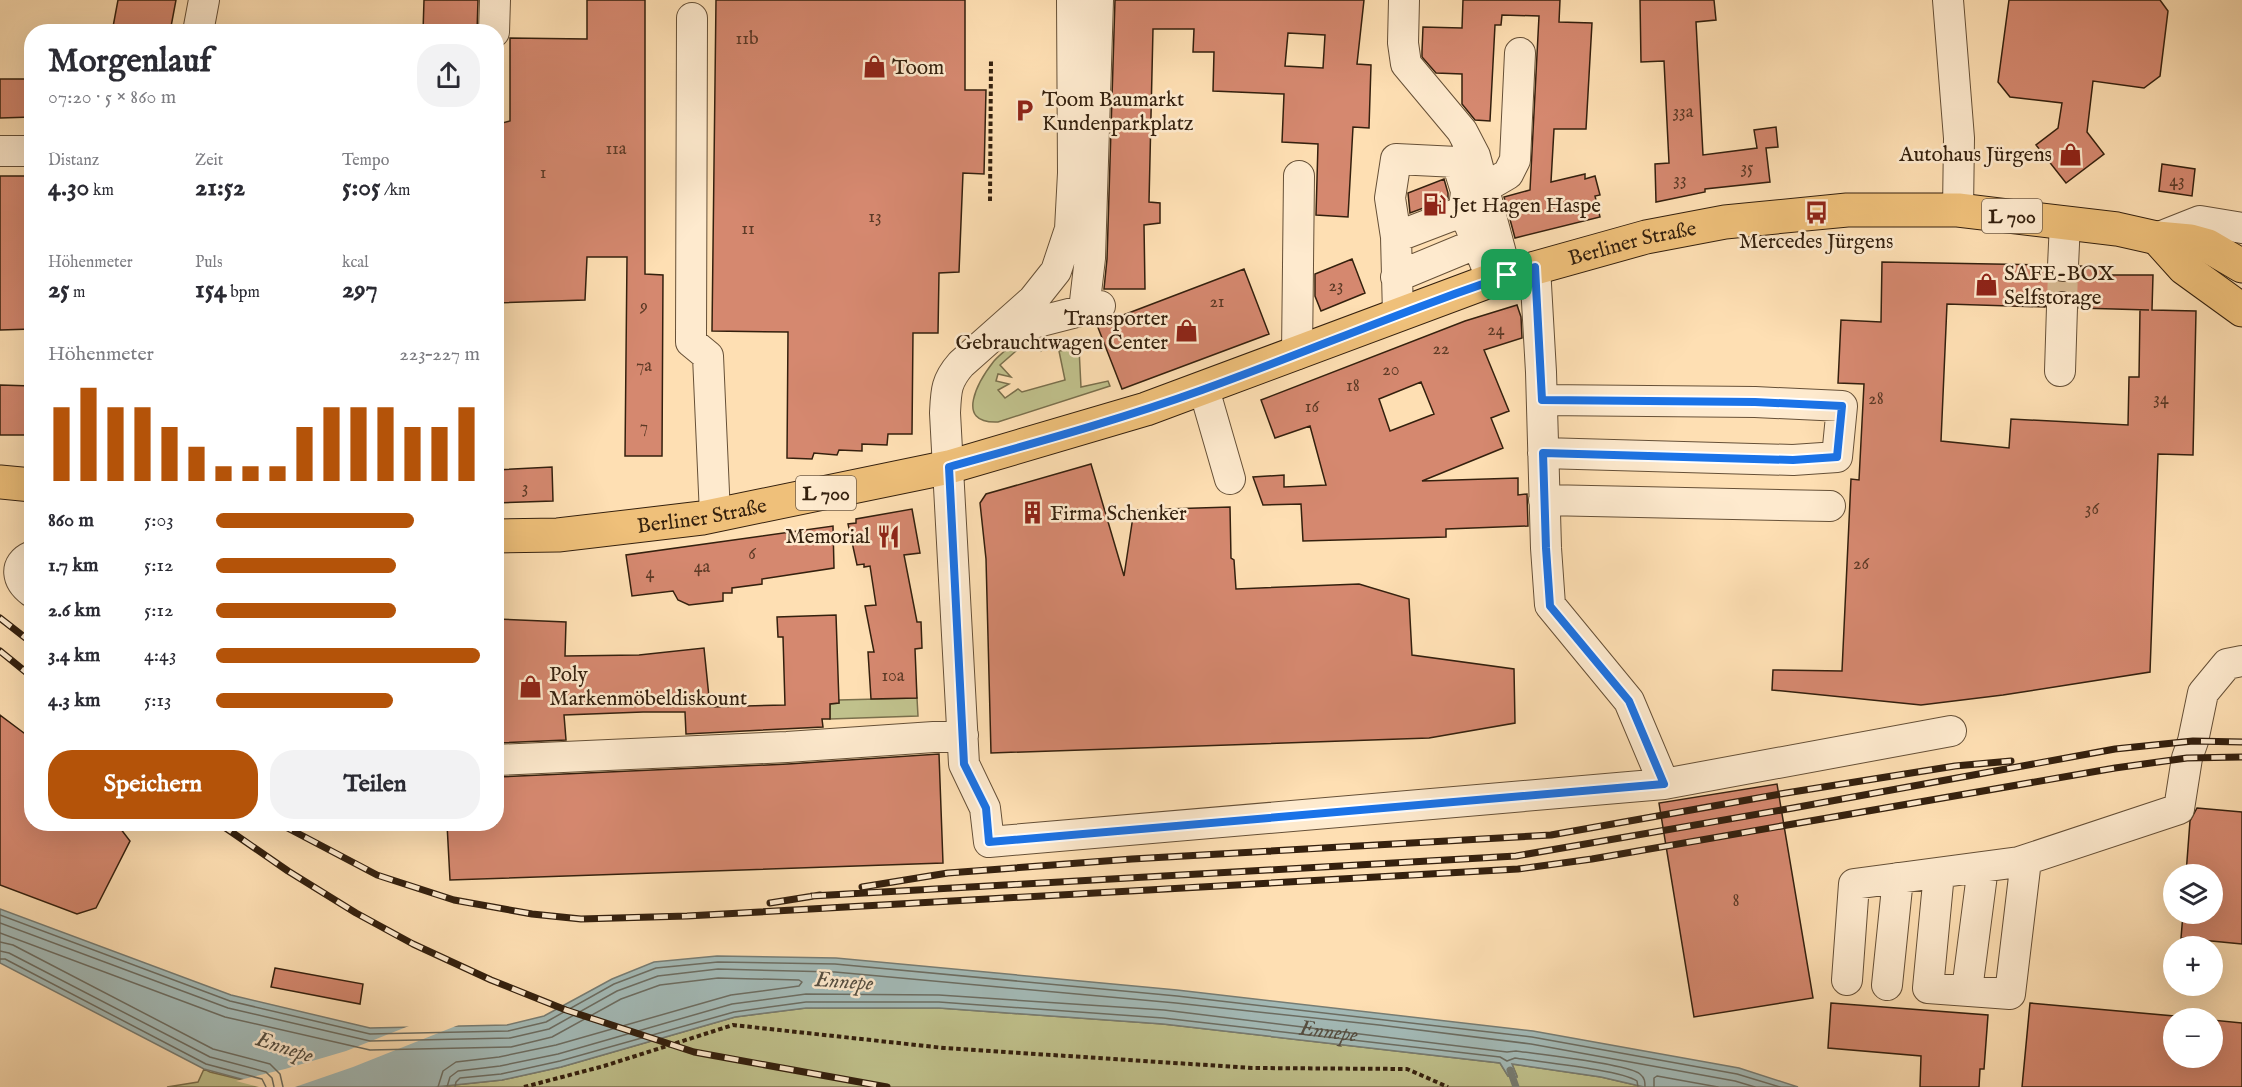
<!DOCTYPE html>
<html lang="de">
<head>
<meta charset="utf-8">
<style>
	body { margin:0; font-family:"IM FELL English",serif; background:#f2f2f3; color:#2b2b33; height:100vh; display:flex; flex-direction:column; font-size:22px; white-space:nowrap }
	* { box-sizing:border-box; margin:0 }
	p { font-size:20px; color:#7c7c81 }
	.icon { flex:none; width:33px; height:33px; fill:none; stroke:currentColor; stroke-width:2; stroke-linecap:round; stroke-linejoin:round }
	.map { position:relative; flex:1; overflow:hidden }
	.details { position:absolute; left:24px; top:24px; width:480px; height:807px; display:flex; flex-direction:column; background:#fff; border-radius:24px; box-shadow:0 6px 24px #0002 }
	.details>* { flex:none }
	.tools { position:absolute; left:2163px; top:864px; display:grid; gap:12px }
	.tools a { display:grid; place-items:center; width:60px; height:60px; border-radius:50%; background:#fff; box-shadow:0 6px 24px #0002; font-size:30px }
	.pin { position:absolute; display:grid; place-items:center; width:51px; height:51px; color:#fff; margin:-26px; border-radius:12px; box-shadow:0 3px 9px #0006 }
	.round { display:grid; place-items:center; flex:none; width:63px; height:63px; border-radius:24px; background:#f2f2f3 }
	.summary { display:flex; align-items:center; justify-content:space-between; height:102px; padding:0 24px }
	h1 { font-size:33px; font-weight:800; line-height:45px }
	.stats { display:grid; grid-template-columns:repeat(3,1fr); gap:9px; height:102px; padding:6px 24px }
	.stats div { display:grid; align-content:center }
	.stats b { font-size:26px; font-weight:800 }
	.stats small { font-size:16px; font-weight:400 }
	.stats p { font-size:16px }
	.chart { height:168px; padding:12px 24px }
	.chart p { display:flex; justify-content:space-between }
	.chart svg { width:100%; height:108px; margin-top:6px; stroke:#b45309; stroke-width:6 }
	.action { display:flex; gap:12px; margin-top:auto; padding:12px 24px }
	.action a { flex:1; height:69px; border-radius:24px; background:#b45309; color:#fff; font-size:24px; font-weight:800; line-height:69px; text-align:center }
	.action a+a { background:#f2f2f3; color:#2b2b33 }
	ul { padding:0 24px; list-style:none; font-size:20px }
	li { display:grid; grid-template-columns:96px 72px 1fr; align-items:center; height:45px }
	li i { height:15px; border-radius:8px; background:#b45309 }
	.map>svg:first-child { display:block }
	.green { fill:#c0c18c; stroke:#7a704d; stroke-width:1.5 }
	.water { fill:#a3bab7; stroke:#777c73; stroke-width:1.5 }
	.pier { fill:#fedfb3 }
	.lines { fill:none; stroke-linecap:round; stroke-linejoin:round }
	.shore { stroke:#6c6d62; stroke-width:1.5 }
	.stream { stroke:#777c73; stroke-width:7 }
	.building { fill:#d5886f; stroke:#34200e; stroke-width:1.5; fill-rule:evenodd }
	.minor-tunnel { stroke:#d6b992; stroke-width:30; stroke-dasharray:30 15; stroke-linecap:butt }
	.minor-casing { stroke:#665037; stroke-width:32 }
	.major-casing { stroke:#34200e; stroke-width:35 }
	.path { stroke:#34200e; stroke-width:4; stroke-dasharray:4.5 3; stroke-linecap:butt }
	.minor { stroke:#feeace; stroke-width:30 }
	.major { stroke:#efc07a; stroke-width:33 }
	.rail-casing { stroke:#34200e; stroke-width:7 }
	.rail { stroke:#feeace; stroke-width:4.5; stroke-dasharray:14; stroke-linecap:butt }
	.route-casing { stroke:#fff; stroke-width:12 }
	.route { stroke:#1a73e8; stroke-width:8 }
	.labels { text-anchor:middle; stroke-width:5; stroke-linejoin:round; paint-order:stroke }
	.number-label { font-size:18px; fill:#5c3a26 }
	.shield { fill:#feeace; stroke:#715d48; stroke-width:1.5 }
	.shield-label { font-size:20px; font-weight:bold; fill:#34200e }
	.poi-label { font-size:21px; fill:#34200e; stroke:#feeace; text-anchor:start }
	.street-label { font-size:21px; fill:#34200e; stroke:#feeace }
	.water-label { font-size:22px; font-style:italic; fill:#554e41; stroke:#feeace }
</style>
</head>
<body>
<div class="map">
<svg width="2242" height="1087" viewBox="0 0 2242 1087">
	<rect width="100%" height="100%" fill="#fedfb3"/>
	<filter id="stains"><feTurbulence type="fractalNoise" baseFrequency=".00333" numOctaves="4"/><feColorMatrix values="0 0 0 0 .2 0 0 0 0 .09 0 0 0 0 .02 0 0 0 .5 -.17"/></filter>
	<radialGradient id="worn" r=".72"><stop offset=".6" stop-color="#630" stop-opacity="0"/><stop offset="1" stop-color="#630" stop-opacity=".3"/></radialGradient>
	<path class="green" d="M1046 335 1045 346 1041 351 1032 337 1000 365 1011 377 998 374 996 381 1009 384 998 390 1005 398 1018 389 1022 392 1065 380 1059 351 1079 348 1081 387 1108 381 1110 386 998 422C953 424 979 380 994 361 999 355 1006 350 1012 345 1015 342 1019 337 1022 336 1029 334 1039 335 1046 335Z
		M917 698 918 716 830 719V704L839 703V700Z
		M806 1008H939L1163 1024 1500 1063 1508 1076H1517L1512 1064 1601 1077 1644 1087H435L502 1080 561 1067 735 1017Z
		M204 1069 210 1072 271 1087H167L198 1082Z"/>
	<path class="water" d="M0 909 231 995 370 1028 507 1025 544 1016 612 979 654 962 717 956 836 958 1177 990 1533 1031 1739 1068 1798 1087H1644L1601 1077 1512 1064 1517 1077 1508 1076 1500 1063 1163 1024 939 1008H806L735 1017 561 1067 502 1080 435 1087H271L204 1069 0 963Z"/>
	<path class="pier" d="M414 1024H461L353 1067 295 1087H259L236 1081 285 1069 346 1051Z"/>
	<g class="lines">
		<g class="shore">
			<path d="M0 915 230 1001 370 1034 508 1031 546 1022 614 984 656 968 718 962 835 964 1177 996 1532 1037 1737 1074 1780 1087"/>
			<path d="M0 923 228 1008 370 1041 510 1038 549 1029 617 991 658 976 718 969 835 972 1176 1003 1379 1025 1531 1044 1735 1081 1755 1087"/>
			<path d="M0 933 225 1017 370 1050 511 1047 552 1037 621 999 660 985 718 978 799 980 802 982 799 986 731 995 556 1045 499 1057 456 1062 443 1071 438 1087"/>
			<path d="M0 942 13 945 213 1049 270 1064 280 1074 283 1087"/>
			<path d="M0 951 9 953 210 1057 266 1072 272 1078 274 1087"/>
			<path d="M0 959H5L206 1064 262 1079 266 1087"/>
			<path id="s1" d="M447 1087 450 1077 458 1071 500 1066 558 1054 732 1004 806 994 939 995 1164 1010 1507 1052 1516 1051C1536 1054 1629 1064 1640 1074 1645 1078 1645 1082 1645 1087"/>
			<path d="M455 1087 456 1082 460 1078 501 1074 560 1061 734 1012 806 1002H939L1163 1018 1500 1057 1507 1061 1515 1058C1539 1062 1621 1070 1637 1081L1638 1087"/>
			<path d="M1654 1087V1078L1657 1076 1718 1087"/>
		</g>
		<path class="stream" d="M1510 1070 1516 1087"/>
	</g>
	<path class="building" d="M118 0H176L170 32H112Z
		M424 0H478L477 32H423Z
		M587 0H645V274L663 275 662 456H625L627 257H587L585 300 496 303V222L502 123 510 121V38L587 39Z
		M716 0H965V90H986L984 174 963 173 959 272 939 273 938 333H913L912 434H888L887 445 862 444V451L839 450 837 455 814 453 812 459 787 458 788 332 712 331Z
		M1115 0H1364L1357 64 1371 65 1369 128 1353 127 1348 217 1316 215 1318 144 1282 142 1284 94 1213 91 1214 52H1193L1194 29H1153L1149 202 1160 203V223L1144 225 1145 289H1104L1107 259ZM1288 33 1325 35 1323 68 1285 66Z
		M1463 0H1560L1559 22 1592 23 1586 129H1554L1551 182 1585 174V179L1595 176 1600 195 1595 196 1600 217 1515 238 1504 197 1530 190 1539 16 1502 15 1501 25H1495L1490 121 1475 120 1462 104V74L1436 73 1422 57V51L1423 27 1462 28Z
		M1640 0H1714L1716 20 1696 22 1703 155 1757 148 1754 130 1776 127 1778 147 1766 148 1770 182 1705 189V192L1656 202 1655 164 1669 163 1664 61 1641 62Z
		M2009 0H2160L2168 11 2160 76 2144 88 2093 81 2087 132 2104 154 2066 183 2036 145 2058 128 2062 103 2010 97 1998 82Z
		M0 79H32V117L0 118Z
		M2162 164 2195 169 2192 196 2159 191Z
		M0 176H32V329L0 330Z
		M1444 179 1448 193V199L1410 213 1408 193Z
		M1352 259 1365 293 1321 311 1315 296V274Z
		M1882 262 2046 265 2047 273 2053 280 2063 283 2070 282 2077 276 2080 266 2107 267V275H2153L2152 310 2196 311 2193 455 2158 454 2150 672 2003 695 1921 705 1772 690 1773 670 1842 671 1851 479 1859 480 1864 384 1838 383 1841 320 1881 322ZM2062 290 2072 293 2077 299 2079 308 2149 310H2140L2139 377H2129L2128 425 2011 419 2009 448 1941 441 1947 304 2045 307 2048 297 2053 292Z
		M1244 269 1269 334 1122 389 1097 325Z
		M1517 305 1521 317 1522 338 1484 350 1509 411 1491 418 1503 448 1422 481 1518 478V495L1527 494 1528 526 1446 529V537L1303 541 1301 504 1263 505 1253 477 1284 475V487L1326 485 1310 426 1275 438 1261 400 1465 321ZM1421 382 1434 414 1390 431 1379 399Z
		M0 385 32 386V435H0Z
		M1091 464 1124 576 1134 510 1230 507 1231 558 1234 560 1236 589 1359 584 1409 599 1412 655 1514 669 1515 723 1429 738 991 753 986 559 980 503 986 494Z
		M552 467 553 501 496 503V470Z
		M912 509 920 553 904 555 917 622H921L922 648 915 649 917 698 871 699 868 652H874L865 606 876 605 870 566 864 567V564L857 565 848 524 856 523V519Z
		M833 526 834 568 762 579V584L732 588V593H723V601L689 605 678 600 673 591 632 596 626 555Z
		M836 615 839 703 830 704V719H822L823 727 686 734 685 712H643L564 715 566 740 496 743V619L566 622 565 656 639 655 704 648 710 707 785 705 783 637H778L777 617Z
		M0 715 32 739V824H117L130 841 96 908 77 914 0 885Z
		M939 754 943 863 450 880 447 824H496V777L788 764Z
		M1777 784 1813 998 1694 1017 1659 803Z
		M2197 808 2242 812V944L2181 938 2183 914H2212V874H2186L2190 821Z
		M275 968 363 984 360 1004 271 987Z
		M1831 1003 1988 1015 1984 1069H1980L1979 1087H1920L1921 1056 1828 1048Z
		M2030 1003 2174 1016V1058H2212V1020L2242 1023V1087H2022Z"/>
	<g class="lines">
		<path class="minor-tunnel" d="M2062 307 2063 266"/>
		<defs>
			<path id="minor" d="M1072 0 1073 173 1070 229 1056 271 1033 300 961 364C946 381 946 391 945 413L964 764 985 808 989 842 1664 784
				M1404 0 1403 43 1406 64 1462 131 1475 156 1506 272
				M1948 0 1959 138 1958 210
				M692 18 691 342 708 356 715 515
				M198 32 204 0
				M494 32 495 0
				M0 151H32
				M1484 188 1508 174 1515 160 1520 53
				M1396 237 1464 211
				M2157 238 2200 221 2242 228
				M2063 266 2065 222
				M1535 267 1541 372 1546 548 1550 605 1629 701 1664 784 1951 731
				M1396 277 1478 243
				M1084 310 1090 258 1098 0
				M1398 314 1396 237 1390 198 1396 159 1457 162 1466 191 1464 211 1492 280
				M1002 331 1100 306
				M1297 354 1299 176
				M2060 371 2062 307
				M1204 389 1230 479
				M1542 400 1755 402 1842 406 1837 457 1793 460 1543 453
				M1544 500 1830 506
				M32 556C13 564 17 581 32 592
				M496 760 787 747 963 735
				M1939 873 1928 988 2010 994 2026 860
				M1847 980 1854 884 2019 862 2179 809 2187 758 2193 741 2203 693 2227 664 2242 661
				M1887 985 1898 878
				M1967 990 1983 867"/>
			<g id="major">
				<path d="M2157 238 2184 268 2242 310"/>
				<path d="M0 482 32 485"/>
				<path id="s2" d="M496 536 558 535 702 518 949 467 1146 409 1492 280 1646 237 1725 222 1847 210H1958L2117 229 2157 238 2190 241 2208 246 2242 266"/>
			</g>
		</defs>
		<use href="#minor" class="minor-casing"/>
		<use href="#major" class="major-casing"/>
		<path class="path" d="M990 201 991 59
			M524 1087 604 1066 733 1025 944 1048 1252 1068 1407 1069 1448 1087"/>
		<use href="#minor" class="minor"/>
		<use href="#major" class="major"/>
		<defs>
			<path id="rail" d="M0 618 32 643
				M0 651 32 677
				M220 824 288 871 356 913 413 944 491 980 566 1010 694 1052 887 1087
				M280 824 377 875 454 900 532 914 581 919 687 916 1518 869 1592 859 2115 768 2187 758 2242 757
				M862 887 948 873 1132 859 1551 835 1786 793 1955 766 2011 761
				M812 896 1516 856 1793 808 2115 749 2193 741 2242 742
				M770 903 820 895"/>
		</defs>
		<use href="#rail" class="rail-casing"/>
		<use href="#rail" class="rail"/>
	</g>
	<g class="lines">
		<defs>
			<path id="route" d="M1535 267 1542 400 1755 402 1842 406 1837 457 1793 460 1543 453 1546 548 1550 606 1629 701 1664 784 989 842 986 808 964 764 949 467C1034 443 1119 420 1202 390 1313 350 1422 302 1535 267Z"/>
		</defs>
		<use href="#route" class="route-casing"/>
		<use href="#route" class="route"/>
	</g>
	<defs>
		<symbol id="shop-bare" viewBox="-9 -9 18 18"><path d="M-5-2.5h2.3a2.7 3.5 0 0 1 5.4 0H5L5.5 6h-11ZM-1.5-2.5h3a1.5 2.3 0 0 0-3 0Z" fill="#8f2418" stroke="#feeace" stroke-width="2.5" paint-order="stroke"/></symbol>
		<symbol id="parking-bare" viewBox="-9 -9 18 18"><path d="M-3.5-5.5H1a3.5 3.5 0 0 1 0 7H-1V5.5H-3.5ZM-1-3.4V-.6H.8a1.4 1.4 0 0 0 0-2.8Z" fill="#8f2418" stroke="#feeace" stroke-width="2.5" paint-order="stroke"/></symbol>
		<symbol id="fuel-bare" viewBox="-9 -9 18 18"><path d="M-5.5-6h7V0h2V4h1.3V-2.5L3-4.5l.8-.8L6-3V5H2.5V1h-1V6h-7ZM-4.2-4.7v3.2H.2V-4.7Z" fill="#8f2418" stroke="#feeace" stroke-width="2.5" paint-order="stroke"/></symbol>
		<symbol id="bus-bare" viewBox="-9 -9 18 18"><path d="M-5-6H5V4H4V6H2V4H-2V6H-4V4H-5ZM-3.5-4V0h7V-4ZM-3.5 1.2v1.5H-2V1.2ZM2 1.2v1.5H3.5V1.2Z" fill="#8f2418" stroke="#feeace" stroke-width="2.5" paint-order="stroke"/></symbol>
		<symbol id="building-bare" viewBox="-9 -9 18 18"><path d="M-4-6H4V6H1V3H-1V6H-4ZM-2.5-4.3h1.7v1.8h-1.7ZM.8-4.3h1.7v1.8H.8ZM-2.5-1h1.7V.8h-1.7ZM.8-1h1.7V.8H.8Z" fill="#8f2418" stroke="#feeace" stroke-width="2.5" paint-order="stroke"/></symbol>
		<symbol id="restaurant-bare" viewBox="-9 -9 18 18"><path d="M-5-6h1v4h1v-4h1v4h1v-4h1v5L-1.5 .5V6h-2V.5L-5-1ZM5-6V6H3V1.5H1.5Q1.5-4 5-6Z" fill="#8f2418" stroke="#feeace" stroke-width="2.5" paint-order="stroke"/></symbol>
	</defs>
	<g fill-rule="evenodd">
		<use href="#shop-bare" x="858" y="50" width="33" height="33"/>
		<use href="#parking-bare" x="1008" y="94" width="33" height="33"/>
		<use href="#shop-bare" x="2054" y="138" width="33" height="33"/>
		<use href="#fuel-bare" x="1418" y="188" width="33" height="33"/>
		<use href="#bus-bare" x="1800" y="196" width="33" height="33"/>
		<use href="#shop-bare" x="1970" y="268" width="33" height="33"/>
		<use href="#shop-bare" x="1170" y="314" width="33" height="33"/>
		<use href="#building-bare" x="1016" y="496" width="33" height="33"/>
		<use href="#restaurant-bare" x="872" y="520" width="33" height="33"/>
		<use href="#shop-bare" x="514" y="670" width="33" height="33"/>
	</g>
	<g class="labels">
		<g class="number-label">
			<text x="747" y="44">11b</text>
			<text x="1683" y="117">33a</text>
			<text x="616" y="154">11a</text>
			<text x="1747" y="173">35</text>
			<text x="543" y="178">1</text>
			<text x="1680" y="185">33</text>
			<text x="2177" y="186">43</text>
			<text x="875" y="222">13</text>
			<text x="748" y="234">11</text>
			<text x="1336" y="291">23</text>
			<text x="1217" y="307">21</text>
			<text x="644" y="311">9</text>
			<text x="1496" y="335">24</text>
			<text x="1441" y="354">22</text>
			<text x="644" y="371">7a</text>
			<text x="1391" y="375">20</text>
			<text x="1353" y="391">18</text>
			<text x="1876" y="404">28</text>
			<text x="2161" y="404">34</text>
			<text x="1312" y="412">16</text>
			<text x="644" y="432">7</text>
			<text x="525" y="493">3</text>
			<text x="2092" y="514">36</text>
			<text x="752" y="559">6</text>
			<text x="1861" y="569">26</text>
			<text x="702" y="572">4a</text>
			<text x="650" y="578">4</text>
			<text x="893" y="681">10a</text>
			<text x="1736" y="906">8</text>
		</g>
		<g class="shield">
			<rect x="1982" y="199" width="60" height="34" rx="4.5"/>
			<rect x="796" y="476" width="60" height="34" rx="4.5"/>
		</g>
		<g class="shield-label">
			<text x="2012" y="223">L 700</text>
			<text x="826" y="500">L 700</text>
		</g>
		<g class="poi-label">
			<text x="892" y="74">Toom</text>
			<text x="1042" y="106">Toom Baumarkt<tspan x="1042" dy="24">Kundenparkplatz</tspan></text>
			<text x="2052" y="161" text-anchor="end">Autohaus Jürgens</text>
			<text x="1452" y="212">Jet Hagen Haspe</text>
			<text x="1816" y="248" text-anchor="middle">Mercedes Jürgens</text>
			<text x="2004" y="280">SAFE-BOX<tspan x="2004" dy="24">Selfstorage</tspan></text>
			<text x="1168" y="325" text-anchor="end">Transporter<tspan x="1168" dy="24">Gebrauchtwagen Center</tspan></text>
			<text x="1050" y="520">Firma Schenker</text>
			<text x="870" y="543" text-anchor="end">Memorial</text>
			<text x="549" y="681">Poly<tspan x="549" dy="24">Markenmöbeldiskount</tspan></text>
		</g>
		<g class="street-label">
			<text dy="7" stroke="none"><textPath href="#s2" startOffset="1179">Berliner Straße</textPath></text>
			<text dy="7" stroke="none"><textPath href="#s2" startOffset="207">Berliner Straße</textPath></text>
		</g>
		<g class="water-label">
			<text transform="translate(844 980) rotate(4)" y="8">Ennepe</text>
			<text dy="8" stroke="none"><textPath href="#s1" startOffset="902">Ennepe</textPath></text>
			<text transform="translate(285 1046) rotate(18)" y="8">Ennepe</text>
		</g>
	</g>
	<rect width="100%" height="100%" filter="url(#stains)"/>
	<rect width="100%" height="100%" fill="url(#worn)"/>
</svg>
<div class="tools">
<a><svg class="icon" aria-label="layers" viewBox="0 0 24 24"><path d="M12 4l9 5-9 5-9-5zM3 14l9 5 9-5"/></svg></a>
<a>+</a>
<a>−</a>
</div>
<div class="pin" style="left:1507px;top:275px;background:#1e9e55"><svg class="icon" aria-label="arrive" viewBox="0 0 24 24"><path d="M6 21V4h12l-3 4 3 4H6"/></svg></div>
<section class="details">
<div class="summary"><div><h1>Morgenlauf</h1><p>07:20 · 5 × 860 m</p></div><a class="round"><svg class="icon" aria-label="share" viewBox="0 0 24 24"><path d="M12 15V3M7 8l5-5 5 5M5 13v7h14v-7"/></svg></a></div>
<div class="stats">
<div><p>Distanz</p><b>4.30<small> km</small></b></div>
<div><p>Zeit</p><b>21:52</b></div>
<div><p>Tempo</p><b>5:05<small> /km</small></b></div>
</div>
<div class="stats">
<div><p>Höhenmeter</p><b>25<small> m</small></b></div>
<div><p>Puls</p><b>154<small> bpm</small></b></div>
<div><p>kcal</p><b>297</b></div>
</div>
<div class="chart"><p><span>Höhenmeter</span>223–227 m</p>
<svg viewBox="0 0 160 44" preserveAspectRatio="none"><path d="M5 44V14M15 44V6M25 44V14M35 44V14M45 44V22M55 44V30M65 44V38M75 44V38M85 44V38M95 44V22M105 44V14M115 44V14M125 44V14M135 44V22M145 44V22M155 44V14"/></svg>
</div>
<ul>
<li><b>860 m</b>5:03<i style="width:75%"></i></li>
<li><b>1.7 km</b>5:12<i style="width:68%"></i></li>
<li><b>2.6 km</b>5:12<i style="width:68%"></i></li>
<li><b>3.4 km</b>4:43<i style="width:100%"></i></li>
<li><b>4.3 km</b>5:13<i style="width:67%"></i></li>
</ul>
<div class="action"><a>Speichern</a><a>Teilen</a></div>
</section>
</div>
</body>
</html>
